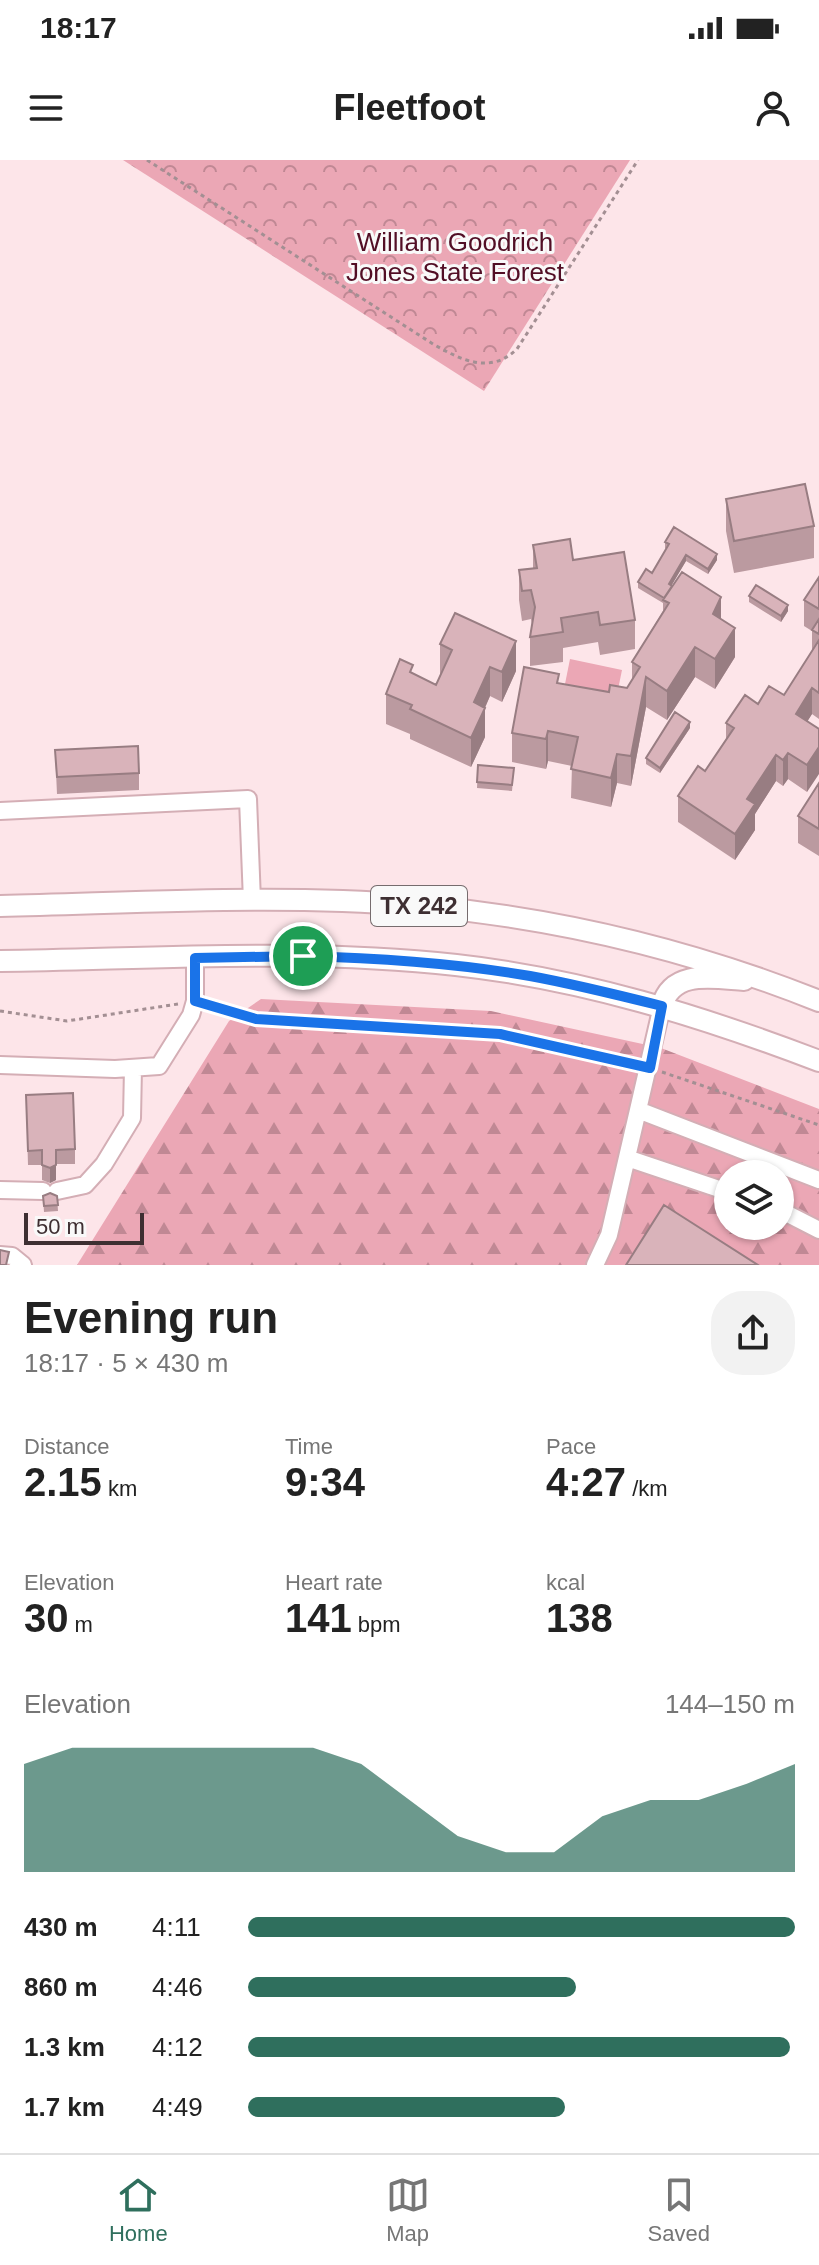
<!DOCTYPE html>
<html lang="en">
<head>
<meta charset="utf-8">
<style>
	body { margin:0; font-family:Helvetica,sans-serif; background:#f2f2f2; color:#222; height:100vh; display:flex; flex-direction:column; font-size:30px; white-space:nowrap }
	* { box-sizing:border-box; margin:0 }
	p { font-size:26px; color:#767676 }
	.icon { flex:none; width:44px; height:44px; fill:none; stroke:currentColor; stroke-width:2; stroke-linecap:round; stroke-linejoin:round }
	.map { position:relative; height:1105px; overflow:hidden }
	.drawer { display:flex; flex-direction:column; background:#fff; flex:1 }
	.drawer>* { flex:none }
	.tools { position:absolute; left:714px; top:1000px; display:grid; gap:16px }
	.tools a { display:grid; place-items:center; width:80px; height:80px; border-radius:50%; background:#fff; box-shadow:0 2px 6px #0004; font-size:40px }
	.scale { position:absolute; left:24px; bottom:20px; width:120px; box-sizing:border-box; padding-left:8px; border:4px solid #3e2f32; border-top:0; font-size:22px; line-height:28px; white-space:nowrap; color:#3e2f32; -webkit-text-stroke:6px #f9f9f9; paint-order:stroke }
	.pin { position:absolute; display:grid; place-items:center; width:68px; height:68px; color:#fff; margin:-34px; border:4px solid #fff; border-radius:50%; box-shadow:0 2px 8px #0007 }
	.round { display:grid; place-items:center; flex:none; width:84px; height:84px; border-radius:32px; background:#f2f2f2 }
	.headline { display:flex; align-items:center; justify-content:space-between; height:136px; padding:0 24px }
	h1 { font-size:44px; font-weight:700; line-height:60px }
	.metrics { display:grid; grid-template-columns:repeat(3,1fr); gap:12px; height:136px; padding:8px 24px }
	.metrics div { display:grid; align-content:center }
	.metrics b { font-size:40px; font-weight:700 }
	.metrics small { font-size:22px; font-weight:400 }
	.metrics p { font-size:22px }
	.chart { height:224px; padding:16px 24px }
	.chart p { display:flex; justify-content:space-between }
	.chart svg { width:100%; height:144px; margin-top:8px; fill:#2f6f5d; opacity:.7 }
	ul { padding:0 24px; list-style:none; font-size:26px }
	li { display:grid; grid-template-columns:128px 96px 1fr; align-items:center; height:60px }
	li i { height:20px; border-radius:10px; background:#2f6f5d }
	.status { display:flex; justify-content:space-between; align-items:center; height:56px; padding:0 40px; background:#fff; direction:ltr }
	.status svg { height:22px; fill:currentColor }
	header { display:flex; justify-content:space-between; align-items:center; height:104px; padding:0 24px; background:#fff; font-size:36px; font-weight:700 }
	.dock { display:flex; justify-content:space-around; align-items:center; height:112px; border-top:2px solid #e0e0e0; background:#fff; font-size:22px; color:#767676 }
	.dock a { display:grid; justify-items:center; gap:4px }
	.dock .active { color:#2f6f5d }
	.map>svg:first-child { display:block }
	.forest { fill:url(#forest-firs); fill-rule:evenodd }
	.park { fill:url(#park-crowns) }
	.pitch { fill:#eba7b5 }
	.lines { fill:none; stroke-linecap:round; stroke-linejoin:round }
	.minor-casing { stroke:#d4aeb5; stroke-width:20 }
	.major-casing { stroke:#d4aeb5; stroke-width:24 }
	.path { stroke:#a38f93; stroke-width:3; stroke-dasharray:4 4; stroke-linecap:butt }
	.minor { stroke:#fff; stroke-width:16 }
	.major { stroke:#fff; stroke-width:20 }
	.wall { fill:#bb9aa0 }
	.shaded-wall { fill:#987d82 }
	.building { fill:#d9b3ba; stroke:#987d82; stroke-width:2 }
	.route-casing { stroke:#fff; stroke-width:16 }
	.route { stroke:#1a73e8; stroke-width:10 }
	.labels { text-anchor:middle; stroke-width:6; stroke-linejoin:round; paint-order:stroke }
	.shield { fill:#f9f9f9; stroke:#766c6e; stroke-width:2 }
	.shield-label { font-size:24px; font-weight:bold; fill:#3e2f32 }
	.park-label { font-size:26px; fill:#520e25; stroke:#f9f9f9 }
</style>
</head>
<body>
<div class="status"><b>18:17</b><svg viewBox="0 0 49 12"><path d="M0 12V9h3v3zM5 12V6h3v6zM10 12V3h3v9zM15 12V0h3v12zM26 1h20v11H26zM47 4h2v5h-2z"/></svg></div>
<header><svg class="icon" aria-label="menu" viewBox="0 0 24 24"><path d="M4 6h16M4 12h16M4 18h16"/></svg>Fleetfoot<svg class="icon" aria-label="person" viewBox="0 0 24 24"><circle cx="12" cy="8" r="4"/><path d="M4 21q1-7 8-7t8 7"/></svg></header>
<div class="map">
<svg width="819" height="1105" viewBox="0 0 819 1105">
	<defs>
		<pattern id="forest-firs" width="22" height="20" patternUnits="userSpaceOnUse" patternTransform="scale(2)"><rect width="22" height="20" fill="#eba7b5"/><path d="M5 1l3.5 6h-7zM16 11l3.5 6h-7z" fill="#c08894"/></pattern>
		<pattern id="park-crowns" width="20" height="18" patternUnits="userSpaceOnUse" patternTransform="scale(2)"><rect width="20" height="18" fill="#eba7b5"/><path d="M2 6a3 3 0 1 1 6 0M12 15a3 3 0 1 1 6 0" fill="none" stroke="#c08894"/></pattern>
	</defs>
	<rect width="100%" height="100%" fill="#fde5e9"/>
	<path class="forest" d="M261 839 491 851 661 888 819 949V1105H77L229 861ZM728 1014H780V1066H728Z"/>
	<path class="park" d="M123 0H630L484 231Z"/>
	<path class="pitch" d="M570 499 622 510 614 549 562 539Z"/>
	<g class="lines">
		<defs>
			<path id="minor" d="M0 651 248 639 252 741
				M662 846 638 950 819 1020
				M0 905 115 909 159 906 191 855 195 841V798
				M627 998 728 1032
				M0 1030 43 1031
				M57 1031 85 1025 104 1004 132 958 133 908
				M780 1050 819 1070
				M0 1095 12 1096 23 1105
				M595 1105 609 1075 638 950"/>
			<path id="major" d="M0 746C137 743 276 734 413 745 553 757 689 789 819 841
				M0 801C151 799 305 788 456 805 582 819 701 856 819 901
				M662 846C672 809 713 818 744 820"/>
		</defs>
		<use href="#minor" class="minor-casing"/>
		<use href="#major" class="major-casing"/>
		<path class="path" d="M147 0 433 184C461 200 490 215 517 189L638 0
			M209 845 256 859 500 874 632 903
			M0 851 67 861 178 844
			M662 912 819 965"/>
		<use href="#minor" class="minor"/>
		<use href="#major" class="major"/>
	</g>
	<path class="wall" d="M726 339 814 366V398L734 413 726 371Z
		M665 382 717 400 708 414 686 401 671 425 721 459 735 497 715 529 695 517 667 560 646 547 631 626 617 623 611 647 571 638 572 606 548 601 546 609 512 602V573L559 523 609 532 627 528 632 521V502L663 451V443L638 428V422L652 413 666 389 665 388Z
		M533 385 573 400 635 460V489L600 495 598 482 563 488V502L530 506V477L532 464 531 459 522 461 519 440V410L533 408Z
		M819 417V559L812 554 807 561 819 569 807 632 788 619 783 626 776 621 755 654V670L735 700 678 662V636L705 611 726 579V563L758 544 784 535 812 491V471L804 466V440Z
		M749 436 788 451 781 462 749 442Z
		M440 484 516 511 502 542 490 536 485 548V577L471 607 410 579V574L386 564V534L413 514 436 525 441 514H440Z
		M690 568 660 613 646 604V598Z
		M55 590 139 613V630L57 634Z
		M478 605 514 608 512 631 477 628Z
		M819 623V705V696L798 683V656Z
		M26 935 75 989V1004H56V1020L50 1023 42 1020V1005H28Z
		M43 1036H57L58 1051 44 1052Z"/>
	<path class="shaded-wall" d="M717 394V400L708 414V409Z
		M686 395V401L669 430V424Z
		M721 437V467L713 454Z
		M788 445V451L781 462V456Z
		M735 468V497L715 529V499Z
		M516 481V511L502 542V512Z
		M695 487V517L667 560V531Z
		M490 507V536L474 572V542Z
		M646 517V547L631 626V596Z
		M812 528V554L796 580V554Z
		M485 548V577L471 607V578Z
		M690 562V568L660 613V608Z
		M548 571V601L546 609V579Z
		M819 587V614L807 632V605Z
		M788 593V619L783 626V600Z
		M617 594V623L611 647V618Z
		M776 595V621L755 654V670L735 700V674L747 639Z
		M56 1005V1020L50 1023V1008Z"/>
	<path class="building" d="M805 324 814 366 734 381 726 339Z
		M674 367 717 394 708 409 686 395 669 424 672 426 664 438 638 422 646 409 652 413 669 384 665 382Z
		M570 379 573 400 624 392 635 460 600 465 598 452 561 458 563 472 530 477 535 447 531 430 522 431 519 410 537 408 533 385Z
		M682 412 721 437 713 454 735 468 715 499 695 487 667 531 646 517 631 596 617 594 611 618 571 609 578 577 548 571 546 579 512 573 524 507 559 514 557 523 609 532 610 525 627 528 640 507 632 502 669 443 663 440Z
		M819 417V449L804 440Z
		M756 425 788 445 781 456 749 436Z
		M455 453 516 481 502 512 490 507 474 542 485 548 471 578 410 549 412 545 386 534 400 499 413 505 410 512 436 525 452 490 440 484Z
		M819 459V474L812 470Z
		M819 480V533L812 528 796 554 819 569V587L807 605 788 593 783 600 776 595 747 639 755 644 735 674 678 636 698 606 705 611 734 568 726 563 745 535 758 544 769 526 784 535Z
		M675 552 690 562 660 608 646 598Z
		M138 586 139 613 57 617 55 590Z
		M478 605 514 608 512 625 477 622Z
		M819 623V669L798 656Z
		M73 933 75 989 56 990V1005L50 1008 42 1005V990L28 991 26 935Z
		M50 1033 57 1036 58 1045 44 1046 43 1036Z
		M664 1045 758 1105H626Z
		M0 1090 9 1092 6 1105H0Z"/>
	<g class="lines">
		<defs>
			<path id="route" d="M303 796C379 798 455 803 530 816 574 824 618 835 662 846L650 908 500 874 256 859 195 841V798Z"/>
		</defs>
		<use href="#route" class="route-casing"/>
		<use href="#route" class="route"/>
	</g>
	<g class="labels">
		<rect class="shield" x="371" y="726" width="96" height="40" rx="6"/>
		<g class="shield-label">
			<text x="419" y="754">TX 242</text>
		</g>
		<g class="park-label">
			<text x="455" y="91">William Goodrich<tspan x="455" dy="30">Jones State Forest</tspan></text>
		</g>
	</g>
</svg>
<div class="tools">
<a><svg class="icon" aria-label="layers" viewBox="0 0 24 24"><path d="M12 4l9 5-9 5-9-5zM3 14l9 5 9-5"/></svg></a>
</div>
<div class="scale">50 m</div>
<div class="pin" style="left:303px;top:796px;background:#1e9e55"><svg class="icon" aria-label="arrive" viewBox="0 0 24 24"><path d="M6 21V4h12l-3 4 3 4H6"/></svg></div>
</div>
<section class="drawer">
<div class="headline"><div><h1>Evening run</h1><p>18:17 · 5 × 430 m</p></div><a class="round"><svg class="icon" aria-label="share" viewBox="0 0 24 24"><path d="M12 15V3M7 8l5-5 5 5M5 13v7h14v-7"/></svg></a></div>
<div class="metrics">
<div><p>Distance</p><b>2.15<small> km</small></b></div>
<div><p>Time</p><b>9:34</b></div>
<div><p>Pace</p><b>4:27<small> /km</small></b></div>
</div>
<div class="metrics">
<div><p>Elevation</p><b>30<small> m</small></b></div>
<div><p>Heart rate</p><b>141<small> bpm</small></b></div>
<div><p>kcal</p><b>138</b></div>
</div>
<div class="chart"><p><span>Elevation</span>144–150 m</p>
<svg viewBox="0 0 160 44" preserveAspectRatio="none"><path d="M0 44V11L10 6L20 6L30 6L40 6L50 6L60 6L70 11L80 22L90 33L100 38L110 38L120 27L130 22L140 22L150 17L160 11V44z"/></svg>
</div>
<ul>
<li><b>430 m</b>4:11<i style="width:100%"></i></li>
<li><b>860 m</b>4:46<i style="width:60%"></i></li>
<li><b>1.3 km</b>4:12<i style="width:99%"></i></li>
<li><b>1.7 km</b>4:49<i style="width:58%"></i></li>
</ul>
</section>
<nav class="dock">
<a class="active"><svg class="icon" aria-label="home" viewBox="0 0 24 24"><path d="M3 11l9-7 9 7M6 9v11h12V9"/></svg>Home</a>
<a><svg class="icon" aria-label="map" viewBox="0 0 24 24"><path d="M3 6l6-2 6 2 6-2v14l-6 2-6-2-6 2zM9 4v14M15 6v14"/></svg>Map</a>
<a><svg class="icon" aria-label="saved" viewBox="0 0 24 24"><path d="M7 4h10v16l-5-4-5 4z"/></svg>Saved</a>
</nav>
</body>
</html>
